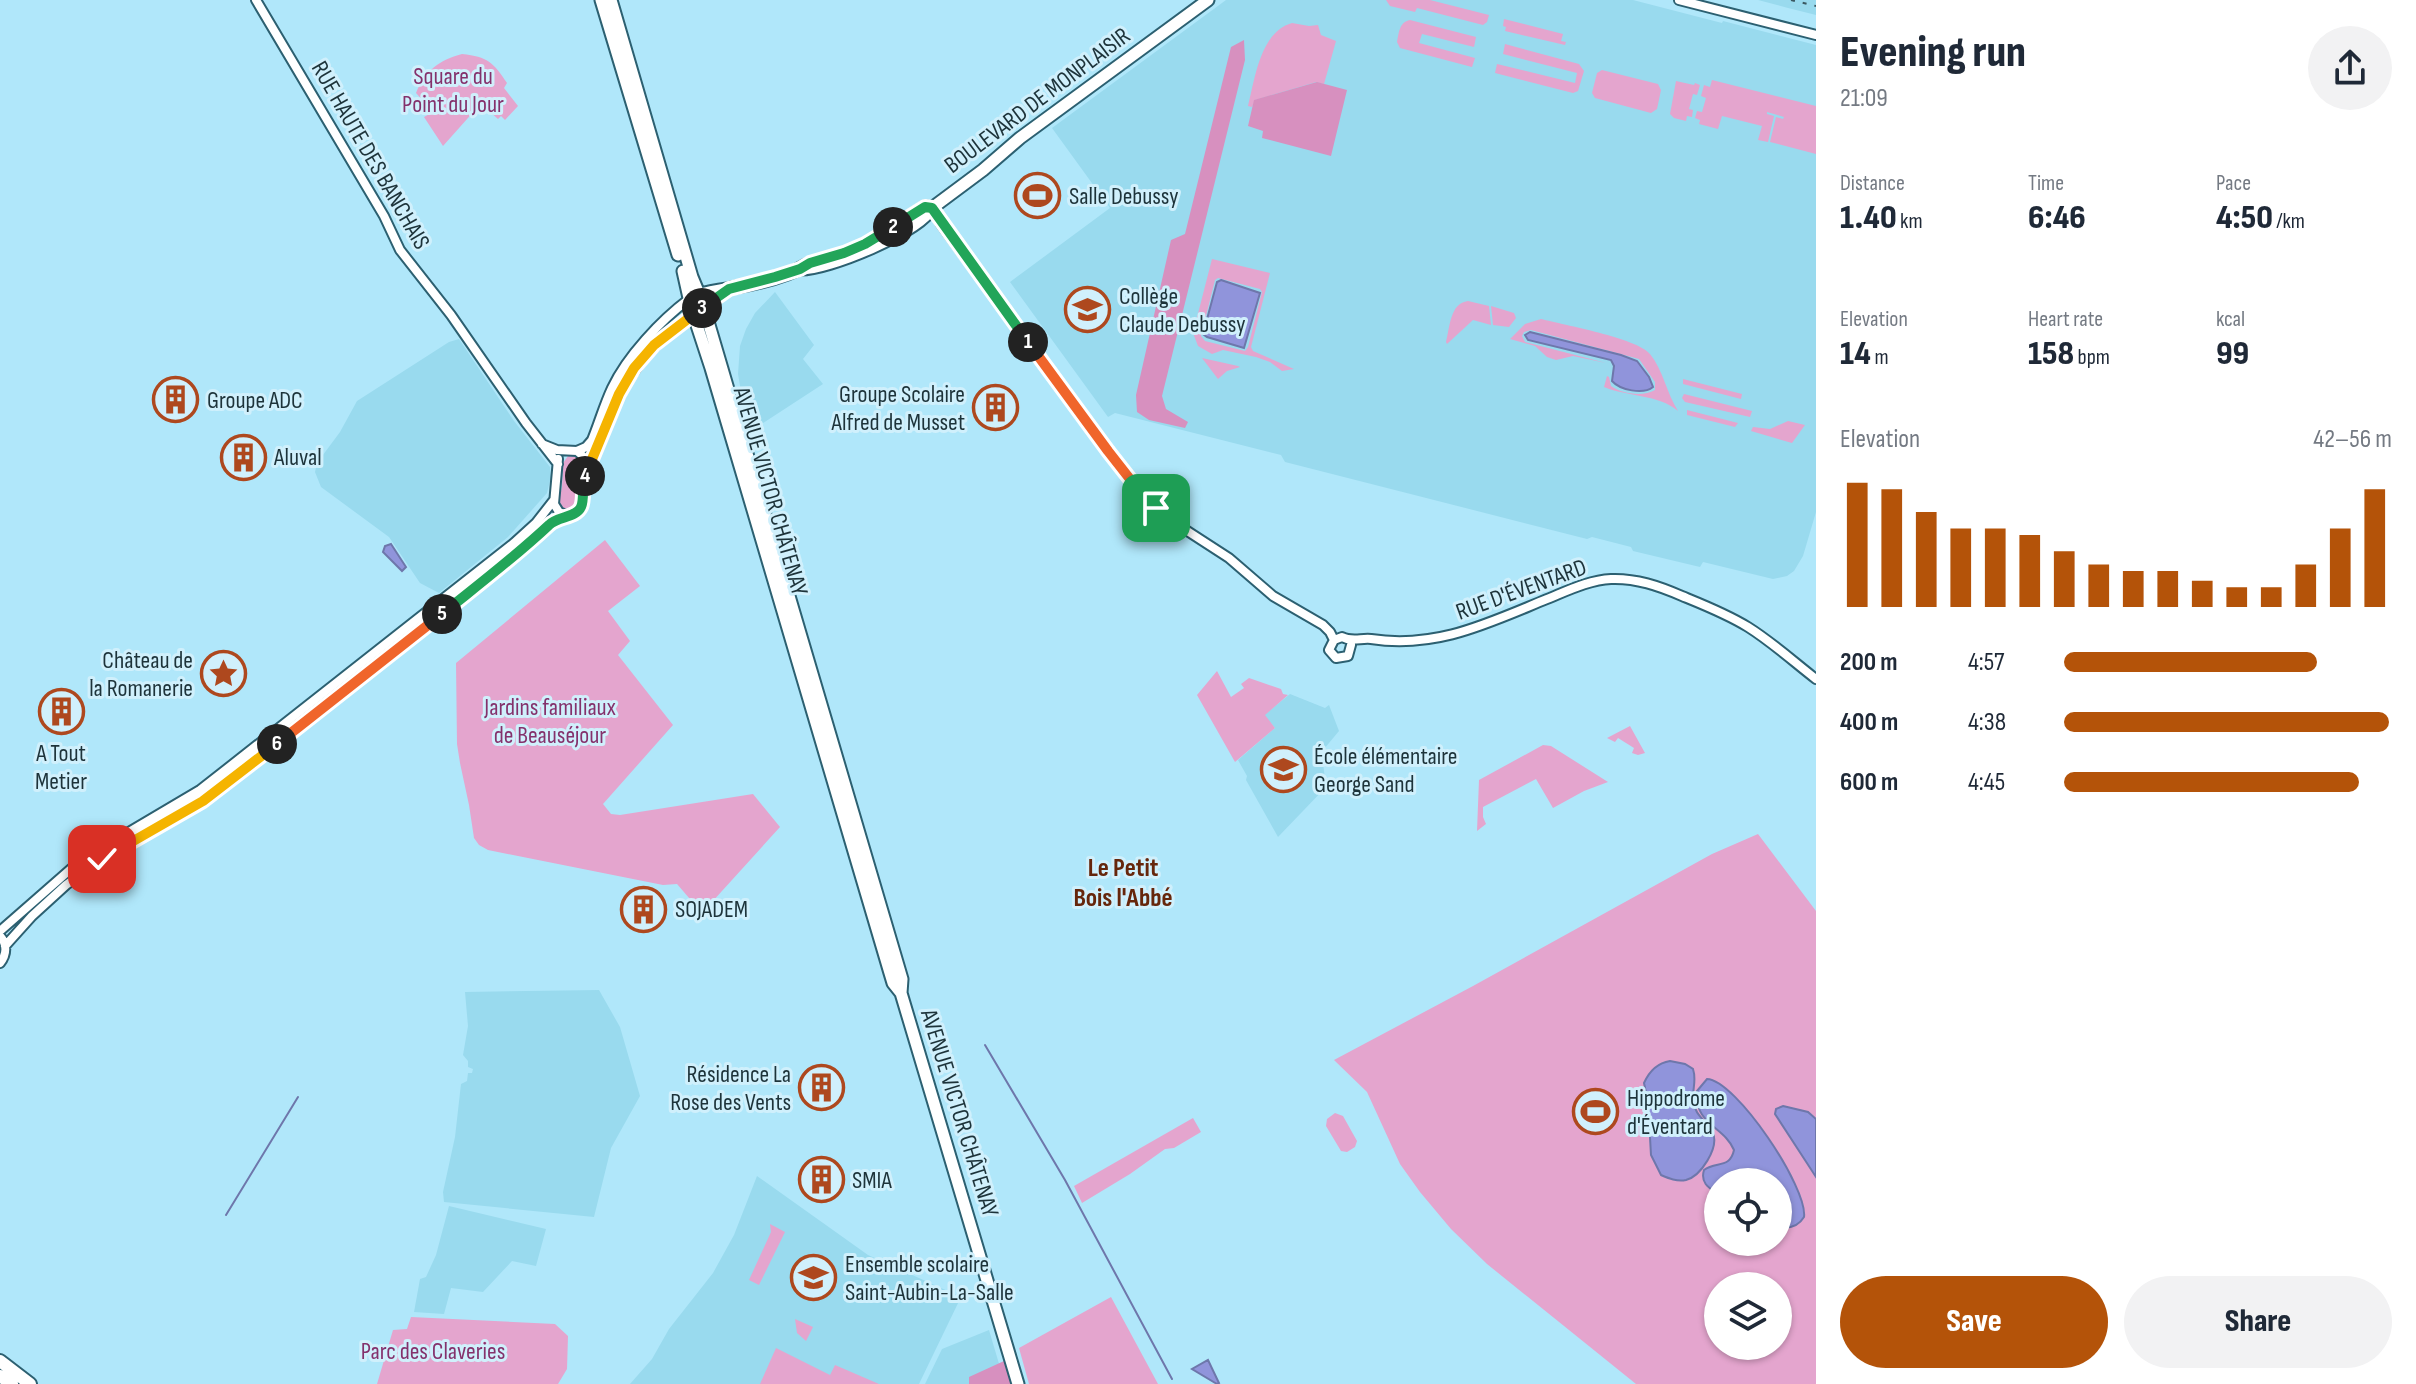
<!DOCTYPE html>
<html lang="en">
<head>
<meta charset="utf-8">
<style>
	body { margin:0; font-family:"Sofia Sans Condensed",sans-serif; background:#f2f2f3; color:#1f2937; height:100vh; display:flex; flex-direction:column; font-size:30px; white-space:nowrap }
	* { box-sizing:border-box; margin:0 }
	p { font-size:26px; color:#747a83 }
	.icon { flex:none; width:44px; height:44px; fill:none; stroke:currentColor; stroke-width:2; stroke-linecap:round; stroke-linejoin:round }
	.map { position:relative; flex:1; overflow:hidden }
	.details { display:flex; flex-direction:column; background:#fff; width:600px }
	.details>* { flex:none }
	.tools { position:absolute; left:1704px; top:1168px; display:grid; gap:16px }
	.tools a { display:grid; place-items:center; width:88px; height:88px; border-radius:50%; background:#fff; box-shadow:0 2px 6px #0004; font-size:40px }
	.pin { position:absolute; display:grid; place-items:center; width:68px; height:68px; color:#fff; margin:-34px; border-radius:16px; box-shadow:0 4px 12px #0006 }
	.km { position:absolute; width:40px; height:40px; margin:-20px; border-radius:50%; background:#222; color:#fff; font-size:22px; line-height:40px; text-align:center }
	.round { display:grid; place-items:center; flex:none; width:84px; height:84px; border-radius:42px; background:#f2f2f3 }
	.headline { display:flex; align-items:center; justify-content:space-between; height:136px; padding:0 24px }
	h1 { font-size:44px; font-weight:800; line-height:60px }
	.stats { display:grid; grid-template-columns:repeat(3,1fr); gap:12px; height:136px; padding:8px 24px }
	.stats div { display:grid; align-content:center }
	.stats b { font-size:34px; font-weight:800 }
	.stats small { font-size:22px; font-weight:400 }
	.stats p { font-size:22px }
	.chart { height:224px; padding:16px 24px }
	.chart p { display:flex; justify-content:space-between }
	.chart svg { width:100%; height:144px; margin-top:8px; stroke:#b45309; stroke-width:6 }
	.button { display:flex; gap:16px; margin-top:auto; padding:16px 24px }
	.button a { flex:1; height:92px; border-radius:48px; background:#b45309; color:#fff; font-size:32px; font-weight:800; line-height:92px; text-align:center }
	.button a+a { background:#f2f2f3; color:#1f2937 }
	ul { padding:0 24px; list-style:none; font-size:26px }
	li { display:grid; grid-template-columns:128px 96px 1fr; align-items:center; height:60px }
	li i { height:20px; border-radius:10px; background:#b45309 }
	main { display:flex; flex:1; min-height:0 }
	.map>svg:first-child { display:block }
	.built { fill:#99daee }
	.green { fill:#e4a5ce; fill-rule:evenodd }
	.forest { fill:#d790bf }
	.water { fill:#9094db; stroke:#6e77ab; stroke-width:2 }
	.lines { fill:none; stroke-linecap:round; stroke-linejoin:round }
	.stream { stroke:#6e77ab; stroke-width:2 }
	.minor-casing { stroke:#2c6071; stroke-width:12 }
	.major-casing { stroke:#2c6071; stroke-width:15 }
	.highway-casing { stroke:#2c6071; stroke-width:16 }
	.minor { stroke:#fff; stroke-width:8 }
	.major { stroke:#fff; stroke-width:11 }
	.highway { stroke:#fff; stroke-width:12 }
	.rail { stroke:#3b5861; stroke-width:2; stroke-dasharray:4 8; stroke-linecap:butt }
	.split-1-casing { stroke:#fff; stroke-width:16 }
	.split-2-casing { stroke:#fff; stroke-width:16 }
	.split-3-casing { stroke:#fff; stroke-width:16 }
	.split-4-casing { stroke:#fff; stroke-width:16 }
	.split-5-casing { stroke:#fff; stroke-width:16 }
	.split-6-casing { stroke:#fff; stroke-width:16 }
	.split-7-casing { stroke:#fff; stroke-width:16 }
	.split-1 { stroke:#f0652b; stroke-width:10 }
	.split-2 { stroke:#22a559; stroke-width:10 }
	.split-3 { stroke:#22a559; stroke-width:10 }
	.split-4 { stroke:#f5b400; stroke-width:10 }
	.split-5 { stroke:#22a559; stroke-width:10 }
	.split-6 { stroke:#f0652b; stroke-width:10 }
	.split-7 { stroke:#f5b400; stroke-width:10 }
	.labels { text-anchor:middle; stroke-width:6; stroke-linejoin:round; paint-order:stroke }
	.park-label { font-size:24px; fill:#84316c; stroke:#d0f0fc }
	.street-label { font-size:24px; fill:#1d333a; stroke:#d0f0fc }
	.poi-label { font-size:24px; fill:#1d333a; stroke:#d0f0fc; text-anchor:start }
	.neighbourhood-label { font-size:26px; font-weight:bold; fill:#66260b; stroke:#d0f0fc }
</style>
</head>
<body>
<main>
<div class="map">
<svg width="1816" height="1384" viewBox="0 0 1816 1384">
	<rect width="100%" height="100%" fill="#b0e7fa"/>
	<path class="built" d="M1226 0H1633L1722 23 1723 21 1816 45V512L1803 556 1794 571 1787 576 1773 579 1703 562 1700 567 1633 551 1631 547 1592 537 1587 539 1285 462 1281 455 1115 413 1108 417 1010 282 1110 208 1052 128Z
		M1758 0H1816V15L1788 8Z
		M775 292 814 345 803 359 823 384 748 433 738 374 740 346 746 329 755 313Z
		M459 339 514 421 550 467 551 477 547 493 508 537 439 593 420 583 389 537 321 487 315 472 317 463 340 432 357 401 449 342Z
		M1290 694 1325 708 1329 705 1339 731 1324 749 1322 755 1326 787 1278 837 1246 780 1247 776 1238 760 1275 728 1264 715Z
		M599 990 620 1027 640 1096 611 1148 594 1217 444 1202 443 1192 455 1137 461 1084 467 1081 468 1073H472L473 1069 468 1067V1061L463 1055 468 1026 465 992Z
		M757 1176 868 1255 961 1297 919 1384H630L652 1359 669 1329 713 1273 734 1235Z
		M449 1206 546 1229 536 1266 512 1261 483 1292 451 1288 444 1314 414 1312 420 1279 426 1277 436 1255Z
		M989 1330 1005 1384H925L942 1349Z"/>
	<path class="green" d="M1386 0H1430L1489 15 1487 22 1483 25 1417 8 1415 12 1390 6Z
		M1504 19 1563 34 1561 41 1566 42 1565 45 1505 31 1506 27 1503 26Z
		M1410 20 1476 37 1474 47 1422 34 1419 43 1475 58 1472 67 1400 48 1397 42C1399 33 1399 22 1410 20Z
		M1292 23 1309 26 1318 25 1321 35 1336 41 1324 84 1316 82 1255 100 1252 107 1248 106C1255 79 1260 32 1292 23Z
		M1505 44 1579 64 1584 71 1578 91 1573 93 1495 73 1497 64 1575 83 1577 73 1503 54Z
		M462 54C488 57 493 62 507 83L504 88 518 106 505 120 501 116 498 119 488 110 476 109 443 146 424 117 433 112 416 93C425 71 439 60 462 54Z
		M1602 70 1658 84 1661 90 1657 109 1651 113 1595 98 1592 93 1597 73Z
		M1712 80 1816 106V154L1770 142 1776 117 1783 119 1784 117 1767 112V114L1774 116 1768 142 1758 140 1762 126 1722 116 1718 129 1699 124 1700 120 1695 118 1697 111 1702 112 1706 98 1701 96 1704 85 1710 87Z
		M1676 81 1694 85 1695 83 1700 85 1697 95 1693 94 1689 109 1693 110 1692 117 1687 116 1686 121 1674 118 1670 114Z
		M1212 259 1270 273 1251 347 1253 351 1294 369 1282 371 1270 362 1256 357 1223 350 1212 354 1198 346 1193 333ZM1218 278 1260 289 1262 292 1248 347 1245 351 1205 341 1201 336 1215 280Z
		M1468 301 1489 306 1491 325 1473 320 1447 344 1446 342C1450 327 1450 303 1468 301Z
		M1491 306 1514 313 1516 318 1509 327 1493 325Z
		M1541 319C1564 325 1637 338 1650 354 1663 370 1667 394 1678 411 1658 394 1628 397 1604 387L1607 376 1609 377 1611 386C1622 394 1643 397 1655 390V382L1639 359 1531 330 1524 332 1522 336 1525 342 1606 363 1573 356 1556 360 1547 357 1535 346 1510 339 1525 324Z
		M1202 358 1238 366 1240 367 1227 371 1218 379Z
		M1683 379 1742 394 1741 399 1683 384Z
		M1684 394 1752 411 1750 417 1685 402 1682 398Z
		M1687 410 1738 423 1735 427 1687 415Z
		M1788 421 1805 425 1792 443 1751 431 1753 427 1770 429Z
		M568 456 577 457 580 467 576 485 577 502 571 510 563 509 559 500 562 487 563 463Z
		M605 540 640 586 608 611 630 641 618 655 673 725 603 804 611 814 620 815 753 794 780 827 702 913 677 884 663 885 488 850 479 845 474 838 469 805 460 763 457 744 456 663Z
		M1217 671 1231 697 1244 688 1241 684 1249 678 1281 689 1283 694 1288 695 1265 715 1275 728 1235 762 1197 695Z
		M1630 726 1645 753 1638 755 1632 753 1634 748 1618 738 1615 742 1607 738Z
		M1543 745 1551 746 1608 782 1584 791 1553 808 1536 779 1483 807V817L1486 824 1477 831 1479 780Z
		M1758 834 1816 911V1384H1636L1487 1264 1451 1229 1420 1192 1400 1164 1367 1092 1334 1060 1473 986 1712 854ZM1718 1182H1778V1242H1718ZM1718 1286H1778V1346H1718Z
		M1335 1113 1343 1116 1357 1141 1355 1147 1347 1152 1341 1151 1326 1126 1327 1119Z
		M1193 1118 1201 1132 1174 1148 1165 1149 1130 1174 1082 1203 1074 1186Z
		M770 1224 785 1232 759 1285 749 1280 771 1232Z
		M1111 1297 1158 1384H1029L1019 1348Z
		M411 1317 555 1324 568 1336 567 1369 558 1384H377L393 1330 407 1329Z
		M795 1319 813 1327 806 1341 797 1333Z
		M776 1348 830 1375 835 1365 879 1384H760Z"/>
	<path class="forest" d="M1244 40 1245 60 1162 396 1166 409 1188 422 1185 428 1149 420 1137 412 1136 395 1171 240 1185 234 1231 47Z
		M1317 82 1347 90 1331 156 1262 138 1263 131 1248 126 1254 100Z
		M1004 1361 1011 1384H969V1377Z"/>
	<path class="water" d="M1221 280 1260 293 1244 348 1207 337 1203 334 1217 282Z
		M1530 332 1621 355 1637 361 1649 377 1653 387C1643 395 1620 390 1612 381L1614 366 1611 360 1528 340 1525 335Z
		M391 544 406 567 402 571 383 552 385 546Z
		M1670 1061 1685 1064 1693 1069C1697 1081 1692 1089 1693 1101 1695 1116 1707 1121 1713 1133 1719 1148 1701 1176 1686 1180 1677 1182 1668 1178 1661 1175L1651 1155 1648 1102 1644 1083C1649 1072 1657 1063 1670 1061Z
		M1707 1079C1736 1080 1808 1188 1804 1217 1798 1227 1789 1229 1778 1227V1182H1718V1194C1709 1188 1700 1183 1704 1170 1716 1161 1730 1169 1734 1150 1724 1126 1694 1125 1697 1091Z
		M1783 1106 1808 1112 1816 1119V1177L1775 1114 1776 1109Z
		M1208 1360 1219 1383 1217 1384 1192 1369Z"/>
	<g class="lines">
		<path class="stream" d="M985 1045 1065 1180 1172 1379
			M226 1215 298 1097"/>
		<defs>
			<path id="minor" d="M256 0 384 216 400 250 451 315 526 423 558 464
				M1679 0 1816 35
				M932 208 941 224 1108 451 1145 496 1175 523 1229 558 1273 596 1323 625 1330 632 1334 640
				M577 451 586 447 592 440C599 423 604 405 612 388 627 356 661 320 689 299
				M558 459 554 504 559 512 566 515
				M588 469C618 398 627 360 694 314
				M1334 640 1342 637C1351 642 1361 638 1371 639 1437 649 1488 623 1547 599 1567 591 1589 580 1611 579 1636 578 1659 586 1682 596 1704 605 1727 614 1748 627 1772 642 1794 662 1816 679
				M1334 640 1329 650 1336 658 1348 656 1351 645
				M0 931 80 861 200 790 514 543 536 523 554 500
				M0 936C7 944 7 954 0 963
				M5 946 32 916 66 885 102 859 203 801 469 593 532 542 552 522 578 512 582 504V484L586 465 584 457 577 451 557 450 542 444"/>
			<path id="major" d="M601 0 678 255
				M611 0 692 277 702 301 902 979 901 993 1018 1384
				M874 239 925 207 932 208
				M800 269C827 270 919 232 932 208L983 170 1020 138 1208 0
				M683 271 691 307 711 368 890 973 893 983 901 993
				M693 297C706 291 717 291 731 288 755 284 785 278 806 265"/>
			<path id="highway" d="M0 1361 30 1384
				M0 1376 12 1384"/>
		</defs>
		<use href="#minor" class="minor-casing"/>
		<use href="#major" class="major-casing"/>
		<use href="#highway" class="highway-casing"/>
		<use href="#minor" class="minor"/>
		<use href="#major" class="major"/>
		<use href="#highway" class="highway"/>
		<path class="rail" d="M1791 0 1816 6"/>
	</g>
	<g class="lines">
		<defs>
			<path id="split-1" d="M1028 342 1108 451 1137 488 1156 508"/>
			<path id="split-2" d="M893 227 925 207 932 208 1028 342"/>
			<path id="split-3" d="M702 308 729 289 775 277 800 269 810 263 844 253 865 244 893 227"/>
			<path id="split-4" d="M585 476 619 394 634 368 654 345 702 308"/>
			<path id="split-5" d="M442 614C478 585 515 557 549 525 558 516 576 518 581 507 585 498 581 486 585 476"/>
			<path id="split-6" d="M277 744 442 614"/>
			<path id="split-7" d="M102 859 203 801 277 744"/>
		</defs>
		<use href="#split-1" class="split-1-casing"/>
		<use href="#split-2" class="split-2-casing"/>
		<use href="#split-3" class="split-3-casing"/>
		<use href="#split-4" class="split-4-casing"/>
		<use href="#split-5" class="split-5-casing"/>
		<use href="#split-6" class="split-6-casing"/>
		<use href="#split-7" class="split-7-casing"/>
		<use href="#split-1" class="split-1"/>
		<use href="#split-2" class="split-2"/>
		<use href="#split-3" class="split-3"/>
		<use href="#split-4" class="split-4"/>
		<use href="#split-5" class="split-5"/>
		<use href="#split-6" class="split-6"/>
		<use href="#split-7" class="split-7"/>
	</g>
	<defs>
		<symbol id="stadium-ring" viewBox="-11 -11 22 22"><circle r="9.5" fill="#d0f0fc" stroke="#ae481e" stroke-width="1.5"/><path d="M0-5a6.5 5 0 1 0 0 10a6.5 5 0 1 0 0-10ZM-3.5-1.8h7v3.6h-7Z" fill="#ae481e"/></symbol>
		<symbol id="school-ring" viewBox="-11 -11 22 22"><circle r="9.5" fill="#d0f0fc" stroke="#ae481e" stroke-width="1.5"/><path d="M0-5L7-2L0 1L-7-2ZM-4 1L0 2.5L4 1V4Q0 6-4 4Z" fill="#ae481e"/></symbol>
		<symbol id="building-ring" viewBox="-11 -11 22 22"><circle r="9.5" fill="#d0f0fc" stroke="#ae481e" stroke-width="1.5"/><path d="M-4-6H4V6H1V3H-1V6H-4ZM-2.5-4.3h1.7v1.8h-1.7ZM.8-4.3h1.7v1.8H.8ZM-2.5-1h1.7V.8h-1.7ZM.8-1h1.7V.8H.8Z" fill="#ae481e"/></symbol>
		<symbol id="sight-ring" viewBox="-11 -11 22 22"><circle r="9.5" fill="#d0f0fc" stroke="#ae481e" stroke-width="1.5"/><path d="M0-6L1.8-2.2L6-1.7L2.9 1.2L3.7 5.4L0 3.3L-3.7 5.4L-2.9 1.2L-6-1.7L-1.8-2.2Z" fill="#ae481e"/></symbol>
	</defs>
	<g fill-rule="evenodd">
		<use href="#stadium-ring" x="1012" y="170" width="51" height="51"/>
		<use href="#school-ring" x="1062" y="284" width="51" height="51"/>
		<use href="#building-ring" x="150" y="374" width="51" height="51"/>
		<use href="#building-ring" x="970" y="382" width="51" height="51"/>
		<use href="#building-ring" x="218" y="432" width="51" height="51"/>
		<use href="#sight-ring" x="198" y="648" width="51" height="51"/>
		<use href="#building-ring" x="36" y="686" width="51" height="51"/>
		<use href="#school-ring" x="1258" y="744" width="51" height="51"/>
		<use href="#building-ring" x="618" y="884" width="51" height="51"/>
		<use href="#building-ring" x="796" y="1062" width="51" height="51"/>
		<use href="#stadium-ring" x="1570" y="1086" width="51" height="51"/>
		<use href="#building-ring" x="796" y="1154" width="51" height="51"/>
		<use href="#school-ring" x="788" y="1252" width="51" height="51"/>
	</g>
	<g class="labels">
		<g class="park-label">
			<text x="453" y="84">Square du<tspan x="453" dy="28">Point du Jour</tspan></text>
			<text x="550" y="715">Jardins familiaux<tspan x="550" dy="28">de Beauséjour</tspan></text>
			<text x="433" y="1359">Parc des Claveries</text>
		</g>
		<g class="street-label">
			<text transform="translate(1037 100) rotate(-37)" y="8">BOULEVARD DE MONPLAISIR</text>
			<text transform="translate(371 155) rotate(60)" y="8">RUE HAUTE DES BANCHAIS</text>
			<text transform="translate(771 491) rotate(74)" y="8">AVENUE VICTOR CHÂTENAY</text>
			<text transform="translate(1521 589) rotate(-20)" y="8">RUE D'ÉVENTARD</text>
			<text transform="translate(960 1113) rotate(73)" y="8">AVENUE VICTOR CHÂTENAY</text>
		</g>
		<g class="poi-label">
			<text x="1069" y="204">Salle Debussy</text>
			<text x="1119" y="304">Collège<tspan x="1119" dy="28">Claude Debussy</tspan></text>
			<text x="965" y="402" text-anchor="end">Groupe Scolaire<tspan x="965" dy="28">Alfred de Musset</tspan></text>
			<text x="207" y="408">Groupe ADC</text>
			<text x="274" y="465">Aluval</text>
			<text x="193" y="668" text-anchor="end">Château de<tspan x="193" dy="28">la Romanerie</tspan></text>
			<text x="61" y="761" text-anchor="middle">A Tout<tspan x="61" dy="28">Metier</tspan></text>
			<text x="1314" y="764">École élémentaire<tspan x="1314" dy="28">George Sand</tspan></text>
			<text x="675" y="917">SOJADEM</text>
			<text x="791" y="1082" text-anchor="end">Résidence La<tspan x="791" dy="28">Rose des Vents</tspan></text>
			<text x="1627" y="1106">Hippodrome<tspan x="1627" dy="28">d'Éventard</tspan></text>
			<text x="852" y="1188">SMIA</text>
			<text x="845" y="1272">Ensemble scolaire<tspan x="845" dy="28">Saint-Aubin-La-Salle</tspan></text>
		</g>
		<g class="neighbourhood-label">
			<text x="1123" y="876">Le Petit<tspan x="1123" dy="30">Bois l'Abbé</tspan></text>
		</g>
	</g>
</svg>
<div class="tools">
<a><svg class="icon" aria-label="locate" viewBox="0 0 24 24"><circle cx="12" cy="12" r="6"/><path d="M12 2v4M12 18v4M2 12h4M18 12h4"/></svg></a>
<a><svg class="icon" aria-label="layers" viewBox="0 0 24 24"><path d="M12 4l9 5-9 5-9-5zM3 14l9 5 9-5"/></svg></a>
</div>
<div class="pin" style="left:1156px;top:508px;background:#1e9e55"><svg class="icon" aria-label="arrive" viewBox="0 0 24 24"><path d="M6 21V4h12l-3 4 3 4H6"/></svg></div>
<div class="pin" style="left:102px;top:859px;background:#d93025"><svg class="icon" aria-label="check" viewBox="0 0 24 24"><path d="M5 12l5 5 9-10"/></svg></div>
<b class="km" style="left:1028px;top:342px">1</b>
<b class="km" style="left:893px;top:227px">2</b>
<b class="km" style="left:702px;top:308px">3</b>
<b class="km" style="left:585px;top:476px">4</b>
<b class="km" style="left:442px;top:614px">5</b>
<b class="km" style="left:277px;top:744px">6</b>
</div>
<section class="details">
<div class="headline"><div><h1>Evening run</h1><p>21:09</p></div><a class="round"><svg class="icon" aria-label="share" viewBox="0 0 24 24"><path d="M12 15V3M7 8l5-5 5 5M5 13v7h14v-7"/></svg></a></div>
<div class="stats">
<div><p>Distance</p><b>1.40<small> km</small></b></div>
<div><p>Time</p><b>6:46</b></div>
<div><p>Pace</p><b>4:50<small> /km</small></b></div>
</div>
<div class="stats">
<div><p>Elevation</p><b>14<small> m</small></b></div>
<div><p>Heart rate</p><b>158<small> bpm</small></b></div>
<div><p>kcal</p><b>99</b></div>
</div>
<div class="chart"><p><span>Elevation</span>42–56 m</p>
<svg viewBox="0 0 160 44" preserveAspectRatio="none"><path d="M5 44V6M15 44V8M25 44V15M35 44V20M45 44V20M55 44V22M65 44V27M75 44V31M85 44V33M95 44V33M105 44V36M115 44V38M125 44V38M135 44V31M145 44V20M155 44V8"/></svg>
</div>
<ul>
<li><b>200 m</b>4:57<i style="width:77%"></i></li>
<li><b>400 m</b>4:38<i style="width:99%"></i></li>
<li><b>600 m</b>4:45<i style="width:90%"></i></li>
</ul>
<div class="button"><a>Save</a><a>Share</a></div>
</section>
</main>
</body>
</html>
